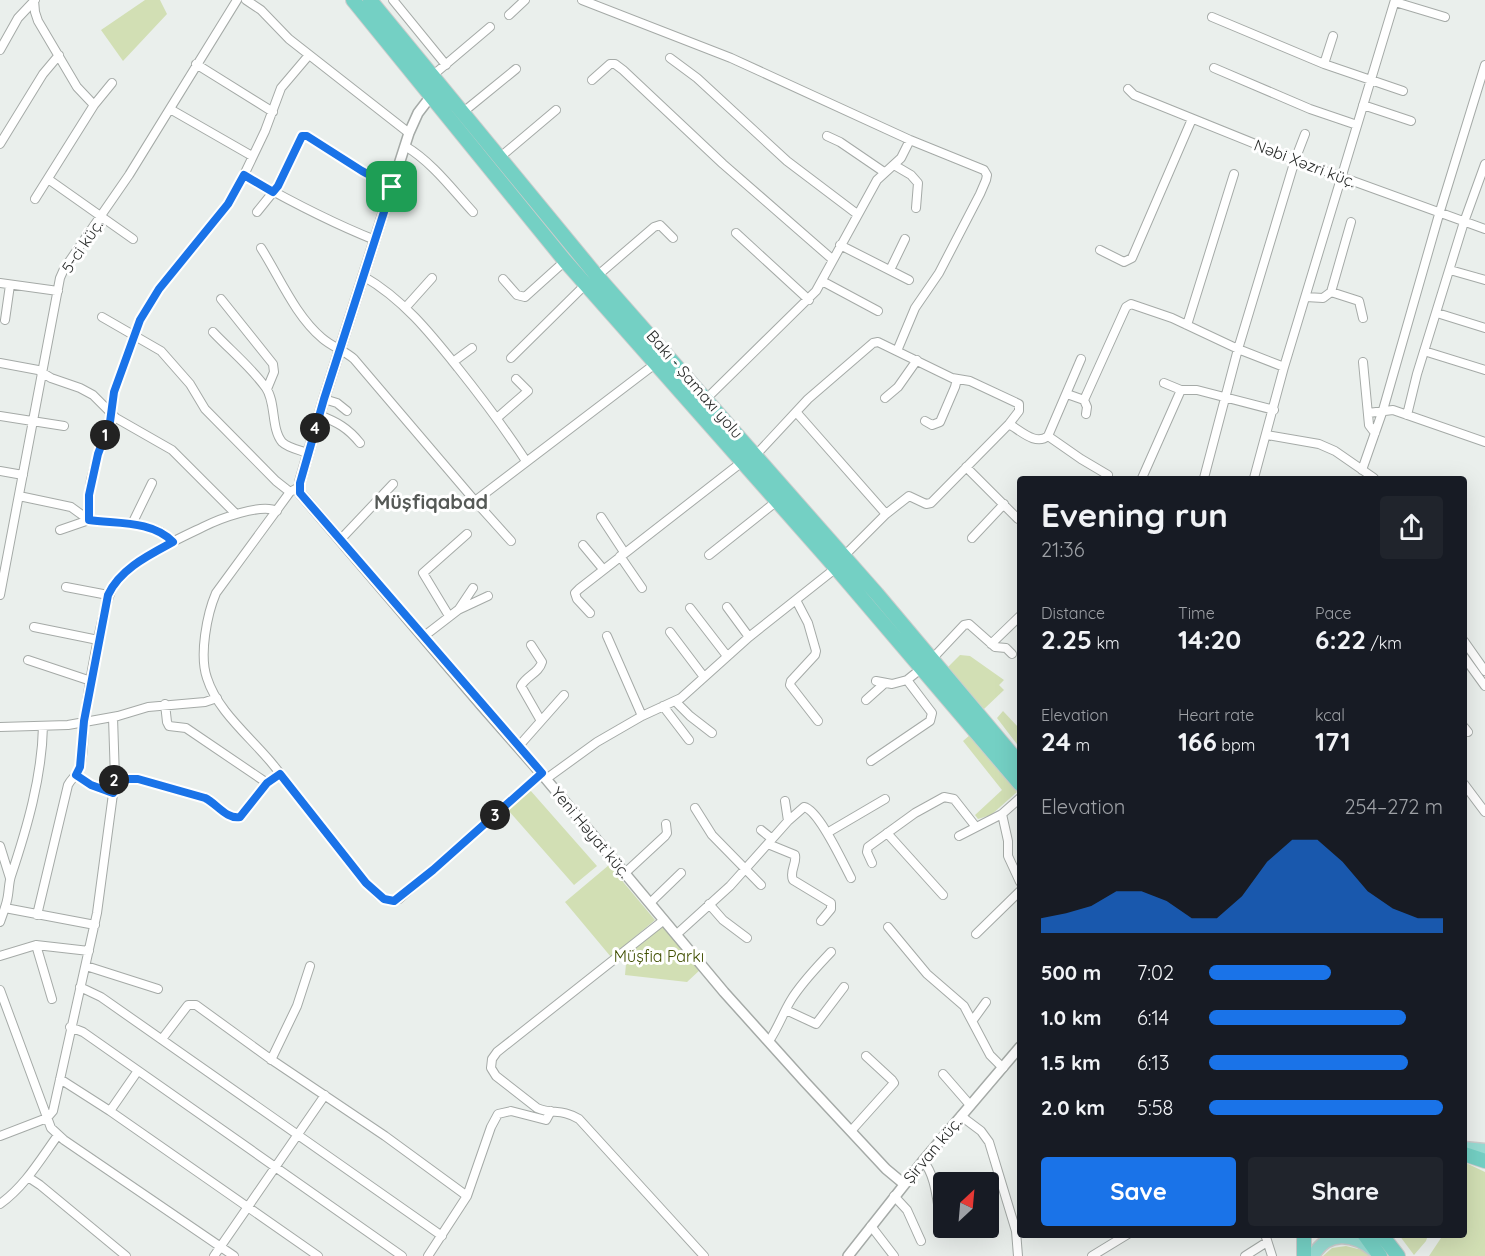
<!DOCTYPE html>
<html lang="en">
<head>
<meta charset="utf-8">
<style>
	body { margin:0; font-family:Quicksand,sans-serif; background:#20242c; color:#f1f3f6; height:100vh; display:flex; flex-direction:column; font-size:22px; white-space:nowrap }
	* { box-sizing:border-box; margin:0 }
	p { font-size:20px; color:#9ea1a6 }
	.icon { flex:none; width:33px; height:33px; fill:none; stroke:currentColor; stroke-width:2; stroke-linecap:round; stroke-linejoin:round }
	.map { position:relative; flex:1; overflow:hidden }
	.drawer { position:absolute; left:1017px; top:476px; width:450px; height:762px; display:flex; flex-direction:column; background:#171b24; border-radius:6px; box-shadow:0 6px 24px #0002 }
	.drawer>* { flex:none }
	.needle { width:39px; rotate:26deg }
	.controls { position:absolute; left:933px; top:1172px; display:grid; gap:12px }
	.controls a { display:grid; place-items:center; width:66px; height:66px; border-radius:6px; background:#171b24; box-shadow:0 6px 24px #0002; font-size:30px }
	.pin { position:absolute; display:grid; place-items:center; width:51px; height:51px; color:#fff; margin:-26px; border-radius:12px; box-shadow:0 3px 9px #0006 }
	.km { position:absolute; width:30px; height:30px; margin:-15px; border-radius:50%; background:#222; color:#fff; font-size:16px; line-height:30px; text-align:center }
	.round { display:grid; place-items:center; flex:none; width:63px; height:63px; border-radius:6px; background:#20242c }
	.overview { display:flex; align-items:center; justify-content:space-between; height:102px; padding:0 24px }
	h1 { font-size:33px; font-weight:700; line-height:45px }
	.stats { display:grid; grid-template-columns:repeat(3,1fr); gap:9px; height:102px; padding:6px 24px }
	.stats div { display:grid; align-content:center }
	.stats b { font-size:26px; font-weight:700 }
	.stats small { font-size:16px; font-weight:400 }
	.stats p { font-size:16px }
	.chart { height:168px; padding:12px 24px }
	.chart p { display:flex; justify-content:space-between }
	.chart svg { width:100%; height:108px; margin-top:6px; fill:#1a73e8; opacity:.7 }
	.cta { display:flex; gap:12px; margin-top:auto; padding:12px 24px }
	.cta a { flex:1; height:69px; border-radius:6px; background:#1a73e8; color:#fff; font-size:24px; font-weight:700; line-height:69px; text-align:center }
	.cta a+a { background:#20242c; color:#f1f3f6 }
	ul { padding:0 24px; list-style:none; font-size:20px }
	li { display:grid; grid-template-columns:96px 72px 1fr; align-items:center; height:45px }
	li i { height:15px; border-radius:8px; background:#1a73e8 }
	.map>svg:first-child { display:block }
	.green { fill:#d2dfb4 }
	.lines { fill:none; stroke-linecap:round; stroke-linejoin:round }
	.minor-casing { stroke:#a5aaa7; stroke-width:10 }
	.tertiary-casing { stroke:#a5aaa7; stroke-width:12 }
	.primary-casing { stroke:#cbcccc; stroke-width:15 }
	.trunk-casing { stroke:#cbcccc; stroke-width:16 }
	.minor { stroke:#fff; stroke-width:8 }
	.tertiary { stroke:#fff; stroke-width:9 }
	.primary { stroke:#97dcd3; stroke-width:12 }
	.trunk { stroke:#74d0c4; stroke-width:14 }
	.route-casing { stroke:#fff; stroke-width:12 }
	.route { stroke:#1a73e8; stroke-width:8 }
	.labels { text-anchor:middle; stroke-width:6; stroke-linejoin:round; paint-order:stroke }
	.street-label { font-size:16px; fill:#282a29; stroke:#fff }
	.park-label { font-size:16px; fill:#404f00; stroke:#fff }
	.quarter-label { font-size:20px; font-weight:bold; fill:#555956; stroke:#fff }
</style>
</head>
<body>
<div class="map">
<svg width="1485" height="1256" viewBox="0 0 1485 1256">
	<rect width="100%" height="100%" fill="#eaefec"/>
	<path class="green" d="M145 0H160L167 14 123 61 101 30Z
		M960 655 970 656 1004 680 999 685 1004 690 984 709 947 668Z
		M1003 711 1020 729V748L997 718Z
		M970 735 1017 792 991 815 978 819 975 815 1002 790 963 741Z
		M530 790 597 866 574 885 508 810Z
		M609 865 655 920 611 957 565 902Z
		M662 924 701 969 687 982 625 975 627 953Z
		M1464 1162 1485 1172V1256H1429L1443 1235 1464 1234Z
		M1399 1235H1428L1426 1241 1414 1255Z
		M1346 1246 1362 1250 1370 1256H1323L1332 1248Z"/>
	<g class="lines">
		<defs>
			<path id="minor" d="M34 0 35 12 38 21 77 87 94 105
				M246 0 261 10 289 39 409 133
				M393 0 446 65
				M582 0 731 58 910 140 984 170 987 175 986 180 980 194 939 273 915 308 897 351
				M1395 2 1445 17
				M509 15 525 0
				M1212 17 1324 64 1403 91
				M0 50 18 18 35 0
				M670 58 697 78 787 161 857 214
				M196 64 273 112
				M1324 64 1333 36
				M1214 68 1310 109 1357 125
				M432 76 490 27
				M592 80 610 64H615L623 70 723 164 832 259
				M1128 89 1134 95 1295 160 1485 229
				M1363 105 1411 121
				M170 109 252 156
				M462 113 516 69
				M827 136 840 142 884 172
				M0 144 43 74 59 55
				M405 146C432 162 452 189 473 212
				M499 158 556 110
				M894 165 911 175 918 183 916 208
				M244 175C286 199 330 222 375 240
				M48 179 133 239
				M35 199 94 105 112 83
				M257 212 278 186 302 136H307L362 171 392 187
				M736 233 809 300
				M840 245 909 280
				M261 248C280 278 295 315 322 338 332 347 344 350 354 359L475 501 511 541
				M1100 250 1124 262 1132 258 1192 119
				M890 270 905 239
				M1450 270 1485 280
				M363 276C403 299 430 333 458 368 482 398 505 429 526 461
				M597 276 654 227 660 225 673 238
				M503 279 517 295 525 297 565 261
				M822 281 878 311
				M0 283 58 291
				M1331 292 1359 301 1363 318
				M1306 297 1323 298 1331 292 1351 222
				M221 299 273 364 274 372 267 389
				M406 307 432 278
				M1437 313 1485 328
				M102 317 161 351 190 384 205 409 276 481 290 492
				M5 320 10 285
				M1187 325 1234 174
				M213 332C230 350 252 368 266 388 276 402 271 429 282 442 288 448 299 450 308 453
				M1424 351 1485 370
				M511 358 585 285
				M453 362 472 348
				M1363 362 1369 425 1375 433
				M0 363 38 370 51 378 80 388 93 395 116 418 172 450 236 514
				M1164 383 1181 390H1197L1274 410
				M1067 394 1084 400 1126 307 1131 304 1172 318 1238 349 1284 367
				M885 398 898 387 917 360
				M324 399 337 403 347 411
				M705 400 816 291 877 180 901 158 910 140
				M1084 400 1087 407 1086 414
				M797 413 886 514
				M1368 413 1393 410 1485 442
				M319 415C337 422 348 428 360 443
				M1407 415 1417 374 1464 222 1485 164
				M0 416 64 426
				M497 418 528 391 516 379
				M925 421 932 425 940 422 955 387 957 379
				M1009 424C1021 431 1036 446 1048 436L1081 359
				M1267 435 1319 444 1335 451 1374 478
				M1048 436 1081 459 1108 475
				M755 456 808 399 873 343 878 342 952 378 970 381 1019 404V411L1009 424 931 503 926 504 909 496 886 514 844 556
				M966 467 1018 519
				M1362 470 1383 410 1440 211 1485 65
				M0 471 23 475
				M1142 478 1181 390
				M1204 478 1238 349 1295 160 1305 134
				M1254 478 1284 367 1395 0
				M299 487 290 492 216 593C207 614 199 655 207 678 217 710 248 735 270 761 303 801 332 843 366 883 375 892 385 906 399 899L542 773
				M19 496 71 507 89 520 132 524 153 529 161 532 173 542
				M475 501 655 364
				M601 517 624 552
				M132 524 152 483
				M60 530 89 520V495L91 480 98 454 110 422 114 392 140 320 159 289 228 204 244 175 265 131 281 88 309 55
				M972 538 1004 504
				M340 540 393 484
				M583 545 603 569
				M709 555 777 501
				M620 556 642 588
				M66 587 108 595
				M0 595 60 278 64 269 129 175 237 0
				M796 600 808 623 816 651 815 655 791 681 790 685 818 721
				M727 607 749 637
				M690 608 727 656
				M459 609 473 588
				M590 613 577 599 575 593 579 589 742 462
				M449 616 423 573 467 534
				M34 627 98 640
				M670 632 704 677
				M607 636 642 716
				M423 637 458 610 488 596
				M1464 641 1485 671
				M991 644 1020 616
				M531 645 542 662C539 673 526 676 521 686L541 721
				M1464 657 1485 686
				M932 659 964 625 969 624 995 647 1006 648 1012 654
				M28 660 91 681
				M876 681 892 684 907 680
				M866 700 885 683
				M675 701 690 716 712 733
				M165 704 167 722 169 726 186 728 267 783
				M663 706 689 740
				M0 727 68 725 118 716 148 707 205 702 217 698
				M1464 727 1468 732
				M518 747 564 695
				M871 761 930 721 932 713 907 680 922 668
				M76 775 91 785 113 793
				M115 779H138L205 798C216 803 227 820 240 817L267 783 280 774
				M546 779 597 742 642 716 681 698 749 637 836 568
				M1464 784 1485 812
				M695 808 712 835 761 885
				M1002 814 1008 841V856L1020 882
				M788 821 804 807C819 810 843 863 851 878
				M761 830 771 838
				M827 833 885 799
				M887 833 943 895
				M959 836 1002 814 1020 798
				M768 844 795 855C797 864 789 871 793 880L831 903V909L821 921
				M0 846 10 878
				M872 863 867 852 868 847 915 813 944 797 954 799 976 827
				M625 873 665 836 667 833 666 824
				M650 903 681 873
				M709 904 723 920 747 938
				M5 908 95 925
				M37 915 68 785C71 779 76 776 79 770 84 757 83 739 84 725 87 698 102 596 118 579 138 557 176 540 203 527 219 519 261 503 277 511
				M664 920 497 1052 492 1059 491 1068 496 1076 537 1108C553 1115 561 1108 579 1119L704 1256
				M0 922C3 913 7 904 8 895 9 889 9 882 11 876 27 828 42 777 43 726
				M888 927 927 974 964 1006 990 1055 1003 1068
				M677 934 730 886 788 821 785 801
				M976 934 1020 891
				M36 945 52 999
				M0 956 36 945 89 951
				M86 966 158 989
				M80 987 101 997 442 1236
				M0 990 51 1128 64 1140 234 1256
				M786 1010 816 1024 844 987
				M973 1020 986 1002
				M70 1027 83 1032 402 1256
				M162 1039 188 1005H196L269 1058 385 1136 467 1196
				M769 1041C778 1028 783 1013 791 1000 802 982 817 967 831 952
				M271 1060 297 1006 310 966
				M943 1074 970 1105
				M60 1079 110 1111 318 1256
				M110 1111 137 1072
				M961 1116 981 1131 989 1142 1016 1231 1018 1256
				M851 1131 894 1083 892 1080 866 1056
				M0 1136 47 1118 53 1111 97 913 115 779 113 717
				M923 1161C936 1175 937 1203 941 1221
				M28 1177 40 1185 126 1256
				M894 1196 907 1210 921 1241
				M0 1204C25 1186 40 1160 58 1135
				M871 1226 894 1256
				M1265 1234 1272 1256
				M214 1256 325 1095
				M428 1256 467 1196 491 1127 498 1114 511 1111 546 1120 551 1111
				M1092 1256 1128 1234
				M1245 1256 1267 1242"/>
			<path id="tertiary" d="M431 96 418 113 409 133 324 399 300 482V493L482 706 546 779 724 992 805 1082 886 1169 904 1184
				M848 1256 923 1161 1020 1047"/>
			<path id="primary" d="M1464 1148 1485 1150
				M1313 1256C1327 1231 1353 1233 1373 1250"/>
			<path id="trunk" d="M353 0 565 261 836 568 1020 784
				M370 0 597 276 877 594 1020 764
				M1464 1154 1485 1161
				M1364 1234 1380 1256
				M1381 1234 1398 1256
				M1304 1256V1234"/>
		</defs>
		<use href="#minor" class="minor-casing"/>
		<use href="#tertiary" class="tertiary-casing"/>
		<use href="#primary" class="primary-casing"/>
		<use href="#trunk" class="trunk-casing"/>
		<use href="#minor" class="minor"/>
		<use href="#tertiary" class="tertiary"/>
		<use href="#primary" class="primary"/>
		<use href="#trunk" class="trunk"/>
	</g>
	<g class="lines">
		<defs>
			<path id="route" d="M302 136H307L362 171 392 187 324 399 300 483V493L542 773 433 870 394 901 384 899 366 883 280 774 267 783 240 817C227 820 216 803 205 798L138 779H114L113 793 91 785 76 775 80 767 84 721 108 595C120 569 149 555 173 542 152 520 116 524 89 520V495L98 454 110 422 114 392 140 320 159 289 228 204 244 175 273 192 278 186Z"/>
		</defs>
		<use href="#route" class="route-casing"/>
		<use href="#route" class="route"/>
	</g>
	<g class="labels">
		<g class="street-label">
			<text transform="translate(1305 163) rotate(21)" y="6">Nəbi Xəzri küç.</text>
			<text transform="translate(82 246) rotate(-56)" y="6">5-ci küç.</text>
			<text transform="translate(695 384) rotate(49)" y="6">Bakı - Şamaxı yolu</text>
			<text transform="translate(591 832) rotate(50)" y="6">Yeni Həyat küç.</text>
			<text transform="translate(932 1150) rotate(-50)" y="6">Şirvan küç.</text>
		</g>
		<g class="park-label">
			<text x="659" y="962">Müşfia Parkı</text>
		</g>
		<g class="quarter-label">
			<text x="431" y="509">Müşfiqabad</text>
		</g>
	</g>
</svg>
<div class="controls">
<a><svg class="needle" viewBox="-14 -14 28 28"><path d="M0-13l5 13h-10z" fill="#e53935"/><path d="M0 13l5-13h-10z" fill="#9ea1a6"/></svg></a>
</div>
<div class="pin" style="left:392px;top:187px;background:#1e9e55"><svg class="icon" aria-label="arrive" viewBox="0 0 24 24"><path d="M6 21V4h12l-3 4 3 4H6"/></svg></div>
<b class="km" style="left:105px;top:435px">1</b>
<b class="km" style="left:114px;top:780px">2</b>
<b class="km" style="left:495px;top:815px">3</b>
<b class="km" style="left:315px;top:428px">4</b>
<section class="drawer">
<div class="overview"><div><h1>Evening run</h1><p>21:36</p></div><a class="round"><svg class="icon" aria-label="share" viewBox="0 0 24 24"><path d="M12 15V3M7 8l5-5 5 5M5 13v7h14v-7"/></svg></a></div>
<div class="stats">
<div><p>Distance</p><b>2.25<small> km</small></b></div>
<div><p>Time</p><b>14:20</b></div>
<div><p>Pace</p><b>6:22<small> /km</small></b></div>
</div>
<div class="stats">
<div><p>Elevation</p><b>24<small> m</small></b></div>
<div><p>Heart rate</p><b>166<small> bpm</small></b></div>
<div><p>kcal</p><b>171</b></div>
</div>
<div class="chart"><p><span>Elevation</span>254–272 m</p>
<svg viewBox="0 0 160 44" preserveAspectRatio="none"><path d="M0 44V38L10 36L20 33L30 27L40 27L50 31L60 38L70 38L80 29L90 15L100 6L110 6L120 15L130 27L140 34L150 38L160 38V44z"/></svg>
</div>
<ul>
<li><b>500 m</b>7:02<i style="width:52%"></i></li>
<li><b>1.0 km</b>6:14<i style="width:84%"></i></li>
<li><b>1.5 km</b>6:13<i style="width:85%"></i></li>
<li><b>2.0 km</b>5:58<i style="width:100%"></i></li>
</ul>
<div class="cta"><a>Save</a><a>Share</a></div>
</section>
</div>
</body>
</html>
